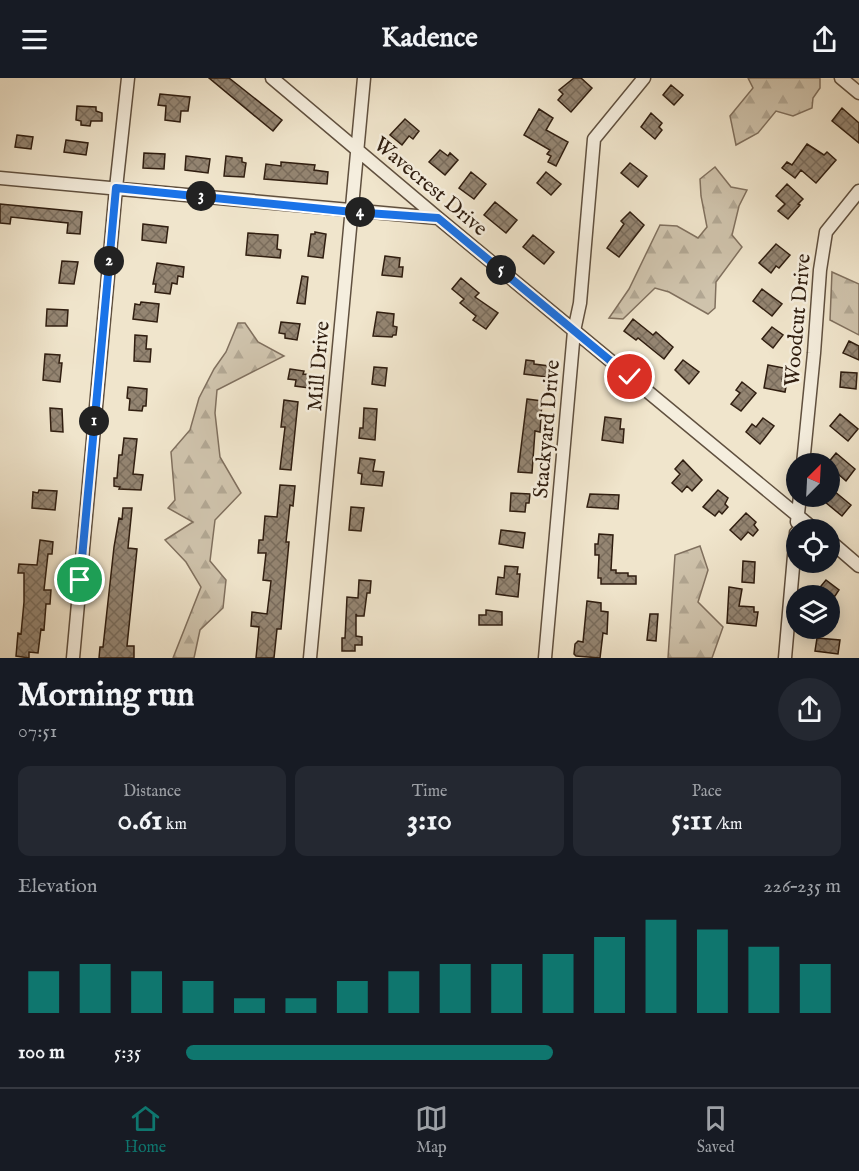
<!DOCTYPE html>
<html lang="en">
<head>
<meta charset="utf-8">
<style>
	body { margin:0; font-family:"IM FELL English",serif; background:#242831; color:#f1f3f6; height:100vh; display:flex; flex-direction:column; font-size:22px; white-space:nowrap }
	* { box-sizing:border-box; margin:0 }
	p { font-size:20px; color:#9ea1a6 }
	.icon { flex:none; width:33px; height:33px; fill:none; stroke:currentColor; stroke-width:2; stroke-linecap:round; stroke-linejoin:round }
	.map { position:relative; height:580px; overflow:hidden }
	.side { display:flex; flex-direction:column; background:#171b24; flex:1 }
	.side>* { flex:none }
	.needle { width:39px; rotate:24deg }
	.buttons { position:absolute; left:786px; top:375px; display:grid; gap:12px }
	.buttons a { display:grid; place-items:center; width:54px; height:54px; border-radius:50%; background:#171b24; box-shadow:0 3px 15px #0003; font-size:30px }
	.pin { position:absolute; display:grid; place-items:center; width:51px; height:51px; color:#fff; margin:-26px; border:3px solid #fff; border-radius:50%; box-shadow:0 2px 6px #0007 }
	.km { position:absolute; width:30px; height:30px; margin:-15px; border-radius:50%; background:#222; color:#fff; font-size:16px; line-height:30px; text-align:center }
	.round { display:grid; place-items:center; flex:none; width:63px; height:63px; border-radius:32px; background:#242831 }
	.overview { display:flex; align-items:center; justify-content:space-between; height:102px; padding:0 18px }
	h1 { font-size:33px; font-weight:700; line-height:45px }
	.metrics { display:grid; grid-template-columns:repeat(3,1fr); gap:9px; height:102px; padding:6px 18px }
	.metrics div { display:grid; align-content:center; border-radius:12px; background:#242831; text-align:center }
	.metrics b { font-size:30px; font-weight:700 }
	.metrics small { font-size:16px; font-weight:400 }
	.metrics p { font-size:16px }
	.chart { height:168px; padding:12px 18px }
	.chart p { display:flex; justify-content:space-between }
	.chart svg { width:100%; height:108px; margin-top:6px; stroke:#0f766e; stroke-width:6 }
	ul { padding:0 18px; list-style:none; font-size:20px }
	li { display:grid; grid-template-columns:96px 72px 1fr; align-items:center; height:45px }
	li i { height:15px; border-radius:8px; background:#0f766e }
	header { display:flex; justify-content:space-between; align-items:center; height:78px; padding:0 18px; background:#171b24; font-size:27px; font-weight:700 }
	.tabs { display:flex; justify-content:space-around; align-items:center; height:84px; border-top:2px solid #363941; background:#171b24; font-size:16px; color:#9ea1a6 }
	.tabs a { display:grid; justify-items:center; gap:3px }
	.tabs .selected { color:#0f766e }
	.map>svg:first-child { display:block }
	.forest { fill:url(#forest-firs); stroke:#80705e; stroke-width:1.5 }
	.building { fill:url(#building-cross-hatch); stroke:#301e10; stroke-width:1.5 }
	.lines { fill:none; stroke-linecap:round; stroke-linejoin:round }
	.minor-casing { stroke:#60503f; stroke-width:15 }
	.minor { stroke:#f5eede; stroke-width:12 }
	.route-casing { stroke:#fff; stroke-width:12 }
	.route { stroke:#1a73e8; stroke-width:8 }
	.labels { text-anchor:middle; stroke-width:5; stroke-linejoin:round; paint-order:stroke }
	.street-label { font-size:21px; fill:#301e10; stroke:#f5eede }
</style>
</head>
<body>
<header><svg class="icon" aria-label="menu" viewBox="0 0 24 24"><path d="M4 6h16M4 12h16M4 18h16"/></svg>Kadence<svg class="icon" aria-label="share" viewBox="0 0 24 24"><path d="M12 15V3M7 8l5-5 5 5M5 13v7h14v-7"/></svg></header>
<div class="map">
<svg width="859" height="580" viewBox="0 0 859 580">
	<defs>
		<pattern id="forest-firs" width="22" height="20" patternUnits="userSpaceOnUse" patternTransform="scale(1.5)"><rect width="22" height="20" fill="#cfc3ac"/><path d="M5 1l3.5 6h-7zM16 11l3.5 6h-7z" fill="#b2a793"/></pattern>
		<pattern id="building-cross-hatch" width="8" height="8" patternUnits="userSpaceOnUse" patternTransform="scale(1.5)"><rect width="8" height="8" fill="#948572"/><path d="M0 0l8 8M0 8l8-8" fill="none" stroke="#796c5c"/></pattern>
	</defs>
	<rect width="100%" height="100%" fill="#f0e5cc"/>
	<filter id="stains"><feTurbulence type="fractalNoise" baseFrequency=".00333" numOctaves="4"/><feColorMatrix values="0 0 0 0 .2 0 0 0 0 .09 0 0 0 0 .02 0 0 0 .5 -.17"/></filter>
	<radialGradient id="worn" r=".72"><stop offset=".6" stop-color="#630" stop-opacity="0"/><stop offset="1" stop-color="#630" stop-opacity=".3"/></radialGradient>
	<path class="forest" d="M748 0H820V10L813 20 812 30 793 38 776 33 758 55 736 67 730 38 753 10Z
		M715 89 731 109 747 112 739 128 732 157 742 169 716 204 715 230 708 236 669 214 655 210 623 241 609 240 629 211 660 147 677 148 698 160 707 149 701 118 700 101Z
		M832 194 859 206V257L830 242Z
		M238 245H245L258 264 284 278 217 312 215 335 220 379 241 415 215 442 210 483 226 502 223 530 200 552 194 580H173L201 509 186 484 165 462 193 444 168 430 175 422 171 374 190 352 199 320 214 291 226 274Z
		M700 468 708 492 698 524 723 549 712 580H668L675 477Z"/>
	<path class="building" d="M209 0H229L282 42 273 53Z
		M574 0H581L592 10 571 34 558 22 563 16 559 12Z
		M671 7 683 17 674 27 663 17Z
		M160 16 190 19 188 33H181L180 44 165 42 166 28 158 27Z
		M77 28 96 29V33L102 35V43H91L90 48 81 47V43L76 42Z
		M842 30 859 45V65L832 43Z
		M539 31 553 40 546 52 568 64 556 88 548 84 551 78 547 76 550 72 524 57Z
		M651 35 662 45 659 49 662 52 655 61 641 49Z
		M405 41 419 53 413 61 409 58 402 67 390 57Z
		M17 57 33 59 31 71 15 69Z
		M66 62 88 65 86 77 64 74Z
		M807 66 824 77 827 74 836 82 816 105 801 92 795 100 782 90 787 84 792 87Z
		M440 72 448 78 450 75 458 82 445 97 429 84Z
		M144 75 165 76 164 91 143 90Z
		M186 78 210 81 208 95 185 92Z
		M226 78 242 80V84L246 85 244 99 224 98Z
		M281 84 315 87 314 92 328 94 327 106 264 101 266 86 281 88Z
		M630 85 647 98 638 109 621 95Z
		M471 94 486 106 474 121 459 110Z
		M546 94 561 106 551 117 537 105Z
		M787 106 803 121 798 126 800 127 788 141 778 133 785 126 776 118Z
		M495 124 517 142 506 155 484 137Z
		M0 126 82 134 80 156 67 155 68 145 11 139 10 146 0 145Z
		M630 134 644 147 619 179 607 170 624 146 621 143Z
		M143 146 168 149 166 165 142 162Z
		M315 154 326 156 323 180 308 178 311 156H315Z
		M248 155 278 157 277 171 281 172 280 180 246 177Z
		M533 157 554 174 544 186 523 169Z
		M776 166 790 177 779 190 776 188 771 195 759 185Z
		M385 178 400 180 399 189H403L402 199 382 197Z
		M62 183 78 184 74 206 59 205Z
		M157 185 184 189 183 199 178 198 177 206 172 205 170 216 155 214 156 206H153Z
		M302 198 308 199 305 226 297 225Z
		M461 200 479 215 475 219 498 235 486 251 473 242 476 238 460 225 464 221 452 211Z
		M762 211 782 226 772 238 753 223Z
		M141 224 159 226 157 244 133 241 135 226 140 227Z
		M47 231 68 232 67 248H46Z
		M377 234 394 236 393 248 397 249 396 257H393L392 259 373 258Z
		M633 241 653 257 656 254 673 269 664 281 638 260 636 262 624 253Z
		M281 244 300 246 297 262 285 260V256L279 255Z
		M772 249 783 257 773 270 762 261Z
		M135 257 147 258 146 271H151L150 284 134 283Z
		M849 263 859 268V282L843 275Z
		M45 276 60 277 59 285H62L60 304 43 302Z
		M526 282 534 283V286L549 288 547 299 524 296Z
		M683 282 699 294 689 306 675 292Z
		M768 287 784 290 782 303H787L785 314 764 310Z
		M374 289 387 290 385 308 372 306Z
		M290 291 304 293 303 296 311 297 309 310 295 308 296 302 288 301Z
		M841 294 857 295 856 311 840 309Z
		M742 304 756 315 741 333 731 326 740 315 736 312Z
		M128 309 147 311 146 328H143L142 333 129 332 130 321 127 320Z
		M527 321 542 323 540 354 535 353 532 395 518 394Z
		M284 322 298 324 291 392 280 391 285 349H281Z
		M50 330 62 331 63 354 51 353Z
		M364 330 377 331 375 362 359 360 360 350H363Z
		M840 336 858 351 848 363 830 348Z
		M605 339 621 341 620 351H624L623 365 602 362Z
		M763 340 774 348 760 366 746 354 752 346 756 349Z
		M124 360 137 361 133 396 143 397 141 412 119 411 120 409 114 408V400H117L119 377H122Z
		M836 375 855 391 846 403 830 389V386H827Z
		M360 380 375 382 373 393 384 394 382 408 361 406 362 396 358 395Z
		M683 382 702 402 692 413 687 408 682 414 672 405 680 396 675 391Z
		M280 407 295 408 293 428 290 427 286 464H289L281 551H277L274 580H256L259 549 251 548 252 534 267 536 271 503 263 502 266 475H258L259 462H263L265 438 277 439Z
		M39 412 57 413 55 432 32 430 33 414 38 415Z
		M718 412 728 420 725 426 728 429 722 436 719 433 715 438 703 429Z
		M834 413 851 427 842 438 825 424Z
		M511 415 530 416 529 425H526L525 434 510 433Z
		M590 416 619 417 618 431 587 429Z
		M351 429 364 430 361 453 349 452Z
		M123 430H132L128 470 137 471 127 568H134V580H99L100 569H103L114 469 119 440 122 441Z
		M746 435 756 444 754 447 758 452 753 458 748 454 741 462 730 452Z
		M501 452 525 455 523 470 499 466Z
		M599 456 613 457 611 492H616V495H628V498H636V506H601V500H598L599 477H595V466H598Z
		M40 462 53 464 52 476H48L44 512H51L50 526H46L44 552 41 551 38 575 29 574V580L16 578 18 555 21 556 24 524V495H18L19 486 37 487Z
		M743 483 755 484 754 505 742 504Z
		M505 488 518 489 517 496H520L518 519 496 516 498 499 504 500Z
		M359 502 371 503 370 515H367L364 538H357L356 536V558L362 559V567H355V573H342V560H345L347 519 358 520Z
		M826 502 839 512 835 518H823L817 513Z
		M729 509 742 511 739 528 754 529V534H758L756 548 727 545Z
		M587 523 601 525V533L608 534 607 556 603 555 600 580 576 578 574 576 575 566 578 563 583 564Z
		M486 532 502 534V547H479V537H486Z
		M650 536H658L656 563 647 562Z
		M817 560 840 562 838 576 815 573Z"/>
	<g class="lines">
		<defs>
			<path id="minor" d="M272 0 438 140 815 452
				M841 0 859 15
				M0 100 438 140
				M803 386 814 275 820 192 826 154 859 113
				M797 444 800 418
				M830 463 859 488
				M73 580 116 110 128 0
				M310 580 364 0
				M545 580 574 253 580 225 594 61 644 0
				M785 580 796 455"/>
		</defs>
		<use href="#minor" class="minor-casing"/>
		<use href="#minor" class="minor"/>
	</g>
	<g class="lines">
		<defs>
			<path id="route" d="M80 502 116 110 353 134 438 140 630 299"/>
		</defs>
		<use href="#route" class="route-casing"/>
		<use href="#route" class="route"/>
	</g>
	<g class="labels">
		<g class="street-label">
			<text transform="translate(431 108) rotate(40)" y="7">Wavecrest Drive</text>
			<text transform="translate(797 242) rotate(-85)" y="7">Woodcut Drive</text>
			<text transform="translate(318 288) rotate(-85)" y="7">Mill Drive</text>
			<text transform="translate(546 351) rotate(-85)" y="7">Stackyard Drive</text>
		</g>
	</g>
	<rect width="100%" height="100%" filter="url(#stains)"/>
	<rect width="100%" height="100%" fill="url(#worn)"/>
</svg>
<div class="buttons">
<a><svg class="needle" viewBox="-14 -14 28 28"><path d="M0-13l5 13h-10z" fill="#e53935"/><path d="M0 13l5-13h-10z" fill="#9ea1a6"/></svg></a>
<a><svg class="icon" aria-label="locate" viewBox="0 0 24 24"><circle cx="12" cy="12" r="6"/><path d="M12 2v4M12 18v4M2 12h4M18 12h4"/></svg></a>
<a><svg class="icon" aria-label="layers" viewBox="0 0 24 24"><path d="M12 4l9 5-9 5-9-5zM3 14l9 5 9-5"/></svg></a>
</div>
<div class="pin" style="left:80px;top:502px;background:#1e9e55"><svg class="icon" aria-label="arrive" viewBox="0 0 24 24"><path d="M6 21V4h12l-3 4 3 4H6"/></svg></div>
<div class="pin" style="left:630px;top:299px;background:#d93025"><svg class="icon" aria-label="check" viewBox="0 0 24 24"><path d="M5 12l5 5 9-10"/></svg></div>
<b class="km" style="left:94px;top:343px">1</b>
<b class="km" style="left:109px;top:183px">2</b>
<b class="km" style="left:201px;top:118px">3</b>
<b class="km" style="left:360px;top:134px">4</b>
<b class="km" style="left:501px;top:192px">5</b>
</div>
<section class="side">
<div class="overview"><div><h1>Morning run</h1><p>07:51</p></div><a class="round"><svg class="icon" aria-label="share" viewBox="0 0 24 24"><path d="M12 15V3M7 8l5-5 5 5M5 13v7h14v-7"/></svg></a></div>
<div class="metrics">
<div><p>Distance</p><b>0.61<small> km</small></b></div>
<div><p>Time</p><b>3:10</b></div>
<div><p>Pace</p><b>5:11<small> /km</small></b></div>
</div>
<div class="chart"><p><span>Elevation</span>226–235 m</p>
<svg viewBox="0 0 160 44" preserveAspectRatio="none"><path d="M5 44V27M15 44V24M25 44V27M35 44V31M45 44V38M55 44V38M65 44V31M75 44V27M85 44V24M95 44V24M105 44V20M115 44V13M125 44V6M135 44V10M145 44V17M155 44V24"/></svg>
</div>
<ul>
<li><b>100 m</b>5:35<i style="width:56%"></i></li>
</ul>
</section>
<nav class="tabs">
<a class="selected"><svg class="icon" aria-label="home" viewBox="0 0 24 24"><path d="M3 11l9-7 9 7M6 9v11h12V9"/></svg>Home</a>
<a><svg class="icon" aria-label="map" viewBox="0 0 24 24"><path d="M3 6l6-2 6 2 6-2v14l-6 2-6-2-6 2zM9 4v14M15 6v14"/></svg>Map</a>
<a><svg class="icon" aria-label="saved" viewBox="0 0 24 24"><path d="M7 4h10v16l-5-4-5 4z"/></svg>Saved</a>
</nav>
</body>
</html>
